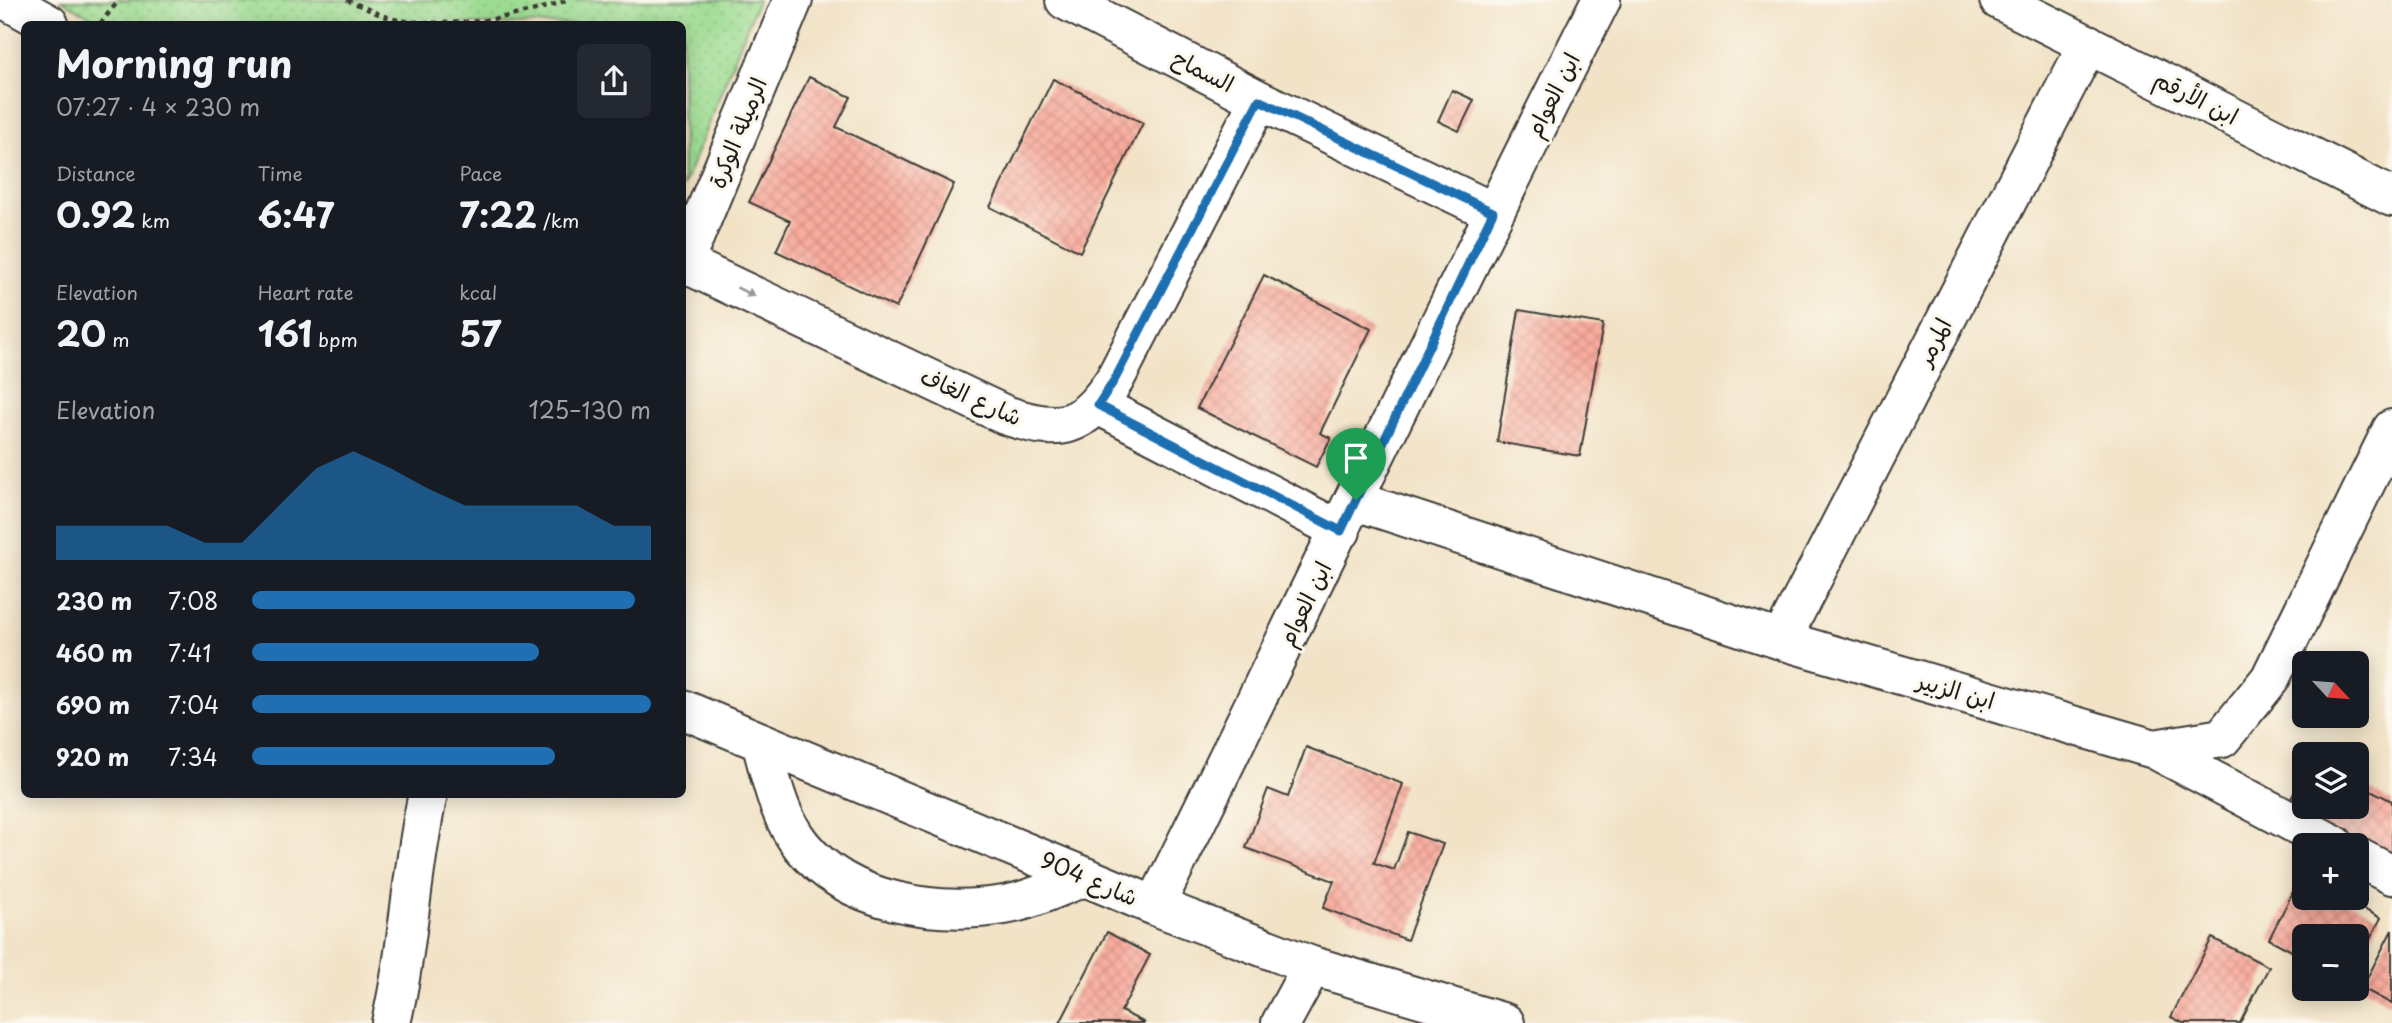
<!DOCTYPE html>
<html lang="en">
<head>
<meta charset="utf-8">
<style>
	body { margin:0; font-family:"Playpen Sans","Playpen Sans Arabic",sans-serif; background:#242831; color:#f1f3f6; height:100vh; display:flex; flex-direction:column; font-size:26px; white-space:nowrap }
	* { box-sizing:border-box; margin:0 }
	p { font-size:23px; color:#9ea1a6 }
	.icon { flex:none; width:38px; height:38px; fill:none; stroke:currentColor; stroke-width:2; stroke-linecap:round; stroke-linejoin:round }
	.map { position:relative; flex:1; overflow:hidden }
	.details { position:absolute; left:21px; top:21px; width:665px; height:777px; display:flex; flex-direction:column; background:#171b24; border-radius:10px; box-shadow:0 4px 18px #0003 }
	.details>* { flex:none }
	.needle { width:46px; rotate:116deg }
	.controls { position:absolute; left:2292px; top:651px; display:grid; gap:14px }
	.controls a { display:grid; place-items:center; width:77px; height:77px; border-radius:10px; background:#171b24; box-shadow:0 4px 18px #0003; font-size:35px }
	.pin { position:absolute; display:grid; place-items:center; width:60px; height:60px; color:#fff; margin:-72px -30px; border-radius:50% 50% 50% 0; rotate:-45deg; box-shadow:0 0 7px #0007 }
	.pin .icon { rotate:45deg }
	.round { display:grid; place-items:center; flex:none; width:74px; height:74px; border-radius:10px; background:#242831 }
	.overview { display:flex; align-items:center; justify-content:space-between; height:119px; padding:0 35px }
	h1 { font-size:38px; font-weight:700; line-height:52px }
	.metrics { display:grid; grid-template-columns:repeat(3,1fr); gap:10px; height:119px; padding:7px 35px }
	.metrics div { display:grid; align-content:center }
	.metrics b { font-size:35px; font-weight:700 }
	.metrics small { font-size:19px; font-weight:400 }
	.metrics p { font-size:19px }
	.chart { height:196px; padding:14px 35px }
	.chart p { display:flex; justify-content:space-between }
	.chart svg { width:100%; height:126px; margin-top:7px; fill:#1f6fb2; opacity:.7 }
	ul { padding:0 35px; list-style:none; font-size:23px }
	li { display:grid; grid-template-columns:112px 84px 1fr; align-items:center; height:52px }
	li i { height:18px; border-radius:9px; background:#1f6fb2 }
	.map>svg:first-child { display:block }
	.park { fill:url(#park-dots); stroke:#5c7c57; stroke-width:2 }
	.building { fill:url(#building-cross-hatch) }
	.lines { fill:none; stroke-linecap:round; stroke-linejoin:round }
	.minor-casing { stroke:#3c3a36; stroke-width:42 }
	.path { stroke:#3c3a36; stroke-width:4.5; stroke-dasharray:5 5; stroke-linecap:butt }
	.minor { stroke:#fff; stroke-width:38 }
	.oneway { fill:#999 }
	.route-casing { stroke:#fff; stroke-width:14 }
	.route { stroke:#1f6fb2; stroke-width:9 }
	.labels { text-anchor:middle; stroke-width:6; stroke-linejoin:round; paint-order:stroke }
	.street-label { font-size:23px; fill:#1c1c1c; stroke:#fbf7ec }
</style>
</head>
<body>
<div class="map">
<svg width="2392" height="1023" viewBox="0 0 2392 1023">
	<defs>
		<pattern id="park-dots" width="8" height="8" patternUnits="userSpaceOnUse" patternTransform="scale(1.75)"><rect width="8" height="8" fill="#9ddc92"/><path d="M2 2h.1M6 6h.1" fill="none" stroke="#87bc7d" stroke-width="1.8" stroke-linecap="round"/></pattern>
		<pattern id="building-cross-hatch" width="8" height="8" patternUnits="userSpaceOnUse" patternTransform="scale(1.75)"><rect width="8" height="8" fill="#f8ac9d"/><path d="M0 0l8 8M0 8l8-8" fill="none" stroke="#d49387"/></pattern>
	</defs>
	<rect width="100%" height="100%" fill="#fbf7ec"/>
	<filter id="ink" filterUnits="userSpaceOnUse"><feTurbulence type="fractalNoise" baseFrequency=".0143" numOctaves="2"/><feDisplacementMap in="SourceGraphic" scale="14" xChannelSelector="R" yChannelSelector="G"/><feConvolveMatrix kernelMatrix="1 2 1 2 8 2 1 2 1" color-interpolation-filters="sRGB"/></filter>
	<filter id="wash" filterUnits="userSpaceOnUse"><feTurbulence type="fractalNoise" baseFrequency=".00686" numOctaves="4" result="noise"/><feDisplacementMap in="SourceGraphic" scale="28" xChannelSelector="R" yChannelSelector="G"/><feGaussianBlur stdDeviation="1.57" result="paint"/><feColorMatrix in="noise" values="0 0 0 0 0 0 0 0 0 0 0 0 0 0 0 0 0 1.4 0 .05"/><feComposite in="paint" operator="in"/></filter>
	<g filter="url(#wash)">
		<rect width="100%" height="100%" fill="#f2e3c7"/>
		<path class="park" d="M61 0H758L683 187 682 24H103Z"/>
		<g id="blocks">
			<path class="building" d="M809 77 851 97 836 127 954 184 896 308 776 251 790 221 749 202Z
				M1053 79 1143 123 1080 252 990 207Z
				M1452 90 1474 100 1459 131 1438 121Z
				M1264 275 1371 329 1320 433 1331 438 1316 467 1197 408Z
				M1519 310 1603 324 1580 456 1497 442Z
				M1306 747 1403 784 1374 863 1394 870 1408 832 1443 844 1407 940 1323 908 1334 881 1246 848 1268 789 1288 797Z
				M2305 771V807H2357V783L2392 801V852L2388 859 2286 809Z
				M2301 876 2305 878V898H2342L2381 918 2357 963V936H2305V958L2269 939Z
				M2392 930V1004L2362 988Z
				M1107 932 1150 955 1121 1011 1145 1023H1060Z
				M2212 938 2269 967 2240 1023H2183L2171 1017Z"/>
		</g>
	</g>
	<g filter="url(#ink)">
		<use href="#blocks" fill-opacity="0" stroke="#3c3a36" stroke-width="2"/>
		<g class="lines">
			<defs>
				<path id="minor" d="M6 0 49 24
					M1065 0 1259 100 1493 212
					M1999 0 2392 197
					M684 263 1005 415C1061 434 1083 429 1115 379L1259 100
					M682 267 793 0
					M1098 405 1341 531
					M1356 501 1781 640 2154 749 2222 738 2270 679 2392 429
					M1781 640 2088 44
					M682 709 1155 906 1312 966 1505 1023
					M761 742C771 777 778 817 802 846 848 903 936 916 1004 905 1031 901 1059 886 1085 877
					M2154 749 2335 845
					M2357 857 2392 875
					M1155 906C1304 605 1448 300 1601 0
					M391 1023C409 947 411 870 428 794
					M1281 1023 1312 966"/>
			</defs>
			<use href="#minor" class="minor-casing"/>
			<path class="path" d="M347 0C363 6 381 17 398 20 457 28 513 19 568 0
				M100 24 119 0"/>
			<use href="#minor" class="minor"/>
		</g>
		<defs><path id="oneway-solid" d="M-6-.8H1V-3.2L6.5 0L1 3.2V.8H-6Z" transform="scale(1.75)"/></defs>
		<use class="oneway" href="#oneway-solid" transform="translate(746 292) rotate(25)"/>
	</g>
	<g class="lines" filter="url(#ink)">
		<defs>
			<path id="route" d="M1259 100 1493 212 1341 531 1098 405 1115 379Z"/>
		</defs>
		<use href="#route" class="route-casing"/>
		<use href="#route" class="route"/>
	</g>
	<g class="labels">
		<g class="street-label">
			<text transform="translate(1203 71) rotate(27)" y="8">السماح</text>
			<text transform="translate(1553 95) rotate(-63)" y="8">ابن العوام</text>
			<text transform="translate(2196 98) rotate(27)" y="8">ابن الأرقم</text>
			<text transform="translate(738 133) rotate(-68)" y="8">الرميلة الوكرة</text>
			<text transform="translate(1934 342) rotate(-63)" y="8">المرمر</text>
			<text transform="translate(971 397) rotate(24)" y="8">شارع الغاف</text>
			<text transform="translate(1305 604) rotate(-64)" y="8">ابن العوام</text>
			<text transform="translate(1956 691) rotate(16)" y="8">ابن الزبير</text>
			<text transform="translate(1089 879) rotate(23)" y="8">شارع 904</text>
		</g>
	</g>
</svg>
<div class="controls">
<a><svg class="needle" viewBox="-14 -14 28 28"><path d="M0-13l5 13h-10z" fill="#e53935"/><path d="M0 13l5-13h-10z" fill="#9ea1a6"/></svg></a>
<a><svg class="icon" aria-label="layers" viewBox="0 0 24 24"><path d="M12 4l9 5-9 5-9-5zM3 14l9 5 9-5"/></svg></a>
<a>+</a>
<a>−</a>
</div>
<div class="pin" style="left:1356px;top:500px;background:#1e9e55"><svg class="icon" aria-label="arrive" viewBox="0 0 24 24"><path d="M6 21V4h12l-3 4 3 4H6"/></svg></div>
<section class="details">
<div class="overview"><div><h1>Morning run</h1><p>07:27 · 4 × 230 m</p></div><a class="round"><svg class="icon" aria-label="share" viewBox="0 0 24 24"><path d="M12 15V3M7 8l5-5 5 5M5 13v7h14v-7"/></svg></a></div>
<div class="metrics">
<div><p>Distance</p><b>0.92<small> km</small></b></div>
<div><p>Time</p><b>6:47</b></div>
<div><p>Pace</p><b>7:22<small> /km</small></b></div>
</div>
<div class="metrics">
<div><p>Elevation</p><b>20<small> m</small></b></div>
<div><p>Heart rate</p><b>161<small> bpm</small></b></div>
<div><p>kcal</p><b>57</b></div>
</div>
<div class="chart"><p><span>Elevation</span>125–130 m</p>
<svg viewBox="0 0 160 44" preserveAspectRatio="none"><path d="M0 44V32L10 32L20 32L30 32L40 38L50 38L60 25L70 12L80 6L90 12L100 19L110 25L120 25L130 25L140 25L150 32L160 32V44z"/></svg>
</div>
<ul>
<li><b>230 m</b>7:08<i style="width:96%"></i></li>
<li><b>460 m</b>7:41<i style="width:72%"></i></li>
<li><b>690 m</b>7:04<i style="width:100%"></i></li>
<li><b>920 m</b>7:34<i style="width:76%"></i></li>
</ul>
</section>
</div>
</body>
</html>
